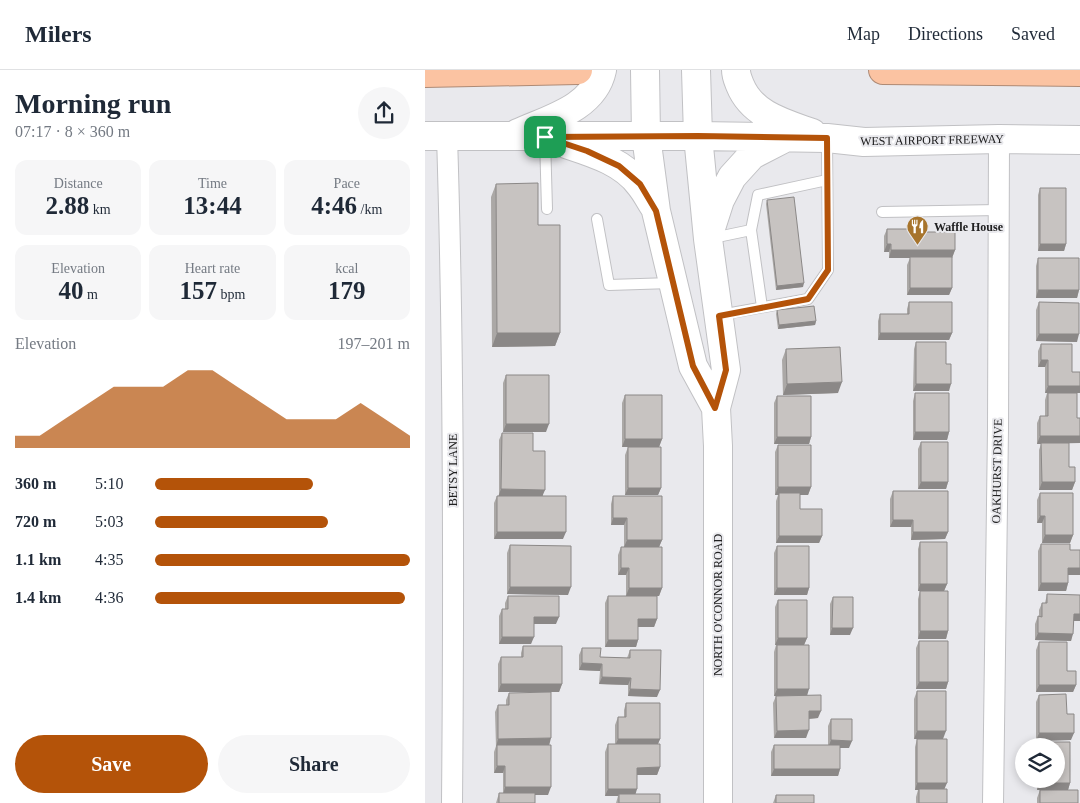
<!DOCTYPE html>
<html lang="en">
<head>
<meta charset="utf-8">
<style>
	body { margin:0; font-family:Georgia,serif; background:#f6f6f7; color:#1f2937; height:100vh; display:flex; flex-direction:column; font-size:19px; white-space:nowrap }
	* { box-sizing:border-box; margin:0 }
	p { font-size:16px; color:#747a83 }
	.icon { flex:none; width:28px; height:28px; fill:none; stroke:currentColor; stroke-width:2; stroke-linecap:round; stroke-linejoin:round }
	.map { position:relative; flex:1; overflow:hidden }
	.panel { display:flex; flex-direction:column; background:#fff; width:425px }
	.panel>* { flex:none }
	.buttons { position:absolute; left:590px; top:668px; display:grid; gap:10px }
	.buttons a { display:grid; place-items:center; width:50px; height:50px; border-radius:50%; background:#fff; box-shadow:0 2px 8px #0003; font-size:25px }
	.pin { position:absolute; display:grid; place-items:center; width:42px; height:42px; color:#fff; margin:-21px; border-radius:10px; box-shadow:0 2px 8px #0006 }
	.round { display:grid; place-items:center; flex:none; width:52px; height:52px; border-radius:26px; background:#f6f6f7 }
	.summary { display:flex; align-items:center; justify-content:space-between; height:85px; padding:0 15px }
	h1 { font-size:28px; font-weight:800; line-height:38px }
	.figures { display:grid; grid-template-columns:repeat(3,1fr); gap:8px; height:85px; padding:5px 15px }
	.figures div { display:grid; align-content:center; border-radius:12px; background:#f6f6f7; text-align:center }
	.figures b { font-size:25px; font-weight:800 }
	.figures small { font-size:14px; font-weight:400 }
	.figures p { font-size:14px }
	.chart { height:140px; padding:10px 15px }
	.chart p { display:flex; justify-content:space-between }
	.chart svg { width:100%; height:90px; margin-top:5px; fill:#b45309; opacity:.7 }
	.primary-button { display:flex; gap:10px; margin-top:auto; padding:10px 15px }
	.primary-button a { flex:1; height:58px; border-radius:30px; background:#b45309; color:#fff; font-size:20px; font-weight:800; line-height:58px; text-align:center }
	.primary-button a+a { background:#f6f6f7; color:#1f2937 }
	ul { padding:0 15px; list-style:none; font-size:16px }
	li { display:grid; grid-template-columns:80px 60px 1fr; align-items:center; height:38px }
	li i { height:12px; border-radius:6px; background:#b45309 }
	header { display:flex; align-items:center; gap:30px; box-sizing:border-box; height:70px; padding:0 25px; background:#fff; border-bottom:1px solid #e0e1e3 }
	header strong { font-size:24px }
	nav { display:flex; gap:28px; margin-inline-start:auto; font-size:18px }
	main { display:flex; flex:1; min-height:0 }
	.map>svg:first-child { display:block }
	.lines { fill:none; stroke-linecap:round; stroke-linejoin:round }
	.lane-casing { stroke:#c1c1c4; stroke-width:12 }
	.street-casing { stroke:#c1c1c4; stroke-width:22 }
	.secondary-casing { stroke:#c1c1c4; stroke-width:30 }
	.highway-casing { stroke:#ae8a75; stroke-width:30 }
	.lane { stroke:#fff; stroke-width:10 }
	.street { stroke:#fff; stroke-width:20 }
	.secondary { stroke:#fff; stroke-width:28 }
	.highway { stroke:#fbc3a2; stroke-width:28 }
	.wall { fill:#aba8a6 }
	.shaded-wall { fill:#8b8887 }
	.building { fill:#c7c3c1; stroke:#8b8887 }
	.route-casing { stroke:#fff; stroke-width:10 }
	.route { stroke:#b45309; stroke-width:6 }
	.labels { text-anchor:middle; stroke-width:4; stroke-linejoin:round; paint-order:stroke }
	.street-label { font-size:12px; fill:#202021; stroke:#e9e9ed }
	.poi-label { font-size:12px; font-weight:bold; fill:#202021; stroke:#e9e9ed; text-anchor:start }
</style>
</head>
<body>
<header>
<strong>Milers</strong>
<nav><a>Map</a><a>Directions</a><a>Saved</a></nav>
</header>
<main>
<section class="panel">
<div class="summary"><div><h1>Morning run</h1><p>07:17 · 8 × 360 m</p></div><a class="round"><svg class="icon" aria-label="share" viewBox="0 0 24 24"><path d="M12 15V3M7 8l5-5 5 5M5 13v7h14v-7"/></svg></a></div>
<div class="figures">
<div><p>Distance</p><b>2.88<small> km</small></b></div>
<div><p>Time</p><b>13:44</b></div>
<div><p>Pace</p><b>4:46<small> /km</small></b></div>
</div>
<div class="figures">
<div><p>Elevation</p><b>40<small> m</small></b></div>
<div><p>Heart rate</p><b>157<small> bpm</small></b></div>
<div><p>kcal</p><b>179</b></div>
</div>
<div class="chart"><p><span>Elevation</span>197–201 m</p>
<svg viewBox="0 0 160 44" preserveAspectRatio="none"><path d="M0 44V38L10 38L20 30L30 22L40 14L50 14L60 14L70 6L80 6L90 14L100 22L110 30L120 30L130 30L140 22L150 30L160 38V44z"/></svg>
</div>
<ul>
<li><b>360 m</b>5:10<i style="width:62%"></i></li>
<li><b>720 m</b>5:03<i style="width:68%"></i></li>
<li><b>1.1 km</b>4:35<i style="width:100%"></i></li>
<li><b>1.4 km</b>4:36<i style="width:98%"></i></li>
</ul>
<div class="primary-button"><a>Save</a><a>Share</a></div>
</section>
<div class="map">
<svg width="655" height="733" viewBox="0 0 655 733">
	<rect width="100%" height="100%" fill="#e9e9ed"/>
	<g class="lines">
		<defs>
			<path id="lane" d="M120 68 122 139
				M457 142 573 140
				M172 149 184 215 246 213
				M283 169 326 160
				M337 237 326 160 333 125 402 110
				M295 245 383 229 403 200 402 70"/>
			<path id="street" d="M22 66C29 288 29 511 27 733
				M568 733 573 359 574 69"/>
			<path id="secondary" d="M220 0 221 66 231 141 268 296 291 338
				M271 0 273 66 283 169 301 300 291 338 293 376V733
				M311 0C311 6 313 10 315 15 327 45 359 53 387 63
				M93 63C124 49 169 38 177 0
				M0 66H273L402 68 439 72 574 69 655 70
				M138 73C165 82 198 91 215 115 221 122 225 131 230 138
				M286 158 295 130 307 107 327 85 358 69"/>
			<path id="highway" d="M458 0 655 2
				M0 3 153 0"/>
		</defs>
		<use href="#lane" class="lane-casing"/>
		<use href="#street" class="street-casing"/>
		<use href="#secondary" class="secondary-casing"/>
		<use href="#highway" class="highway-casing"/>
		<use href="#lane" class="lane"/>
		<use href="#street" class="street"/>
		<use href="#secondary" class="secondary"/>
		<use href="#highway" class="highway"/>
	</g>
	<path class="wall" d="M71 114 113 155 135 263 130 276 67 277 66 127Z
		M615 118 641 174 639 181H613V125Z
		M342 130 378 217 351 220 341 134Z
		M462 159 498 162 530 180 527 188V218L524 225H482V195L485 188H464V182H459V166Z
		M613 188 654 220 652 228H611V196Z
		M484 232 527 263 524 270H453V251L455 244H482V239Z
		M614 232 652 272 611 271V240Z
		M352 240 391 251 390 255 353 259 351 244Z
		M491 272 521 294 524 321H488L489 279Z
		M616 274 647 302 655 323H652V348L655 373H644V397L650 412 647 420H614V380L616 374H612V353L615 346H620V330L622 323H620V297H613V281Z
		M361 279 413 323 358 325 357 290Z
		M81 305 121 362H78V313Z
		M490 323 524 362 522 370H488V331Z
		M200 325 237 369 234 377H197V333Z
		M352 326 386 367 384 374H349V333Z
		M77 363 108 381 118 426 138 469H69V433L72 426H74V370Z
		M496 372 523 412 521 419H493V379Z
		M353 375 386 417 383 425H375V439L397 466 394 473H351V431L353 425H350V382Z
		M203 377 236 418 233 425H200V385Z
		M468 421 523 462 520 469 486 470V457H465V429Z
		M615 423 648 465 645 473H617V453H612V430Z
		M188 426 237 470 234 477 237 518 234 526H232V549L229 557H213V570L211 577H180V533L183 526H201V505H193V485L196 477H199V455H186V434Z
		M495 472 522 514 519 521H493V479Z
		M616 474 645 480 655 505H643V513L641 521H613V481Z
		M85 475 143 525 82 524V483Z
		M352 476 384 518 382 525H349V483Z
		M495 521 523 561 521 569H493V529Z
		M622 524 649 551 646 571 610 570V554L613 546H614V540L617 533H620Z
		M83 526 131 554H109L106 574H74V546L77 539H80V533Z
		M408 527 425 565H405V534Z
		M353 530 382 568 379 575 382 625 393 648 384 649 381 668H349L348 633 351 626H349V582L351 575H350V537Z
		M494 571 523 612 521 619H491V578Z
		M614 572 642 601 651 615 648 622H611V580Z
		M98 576 137 614 134 622H73V594L76 587H96V583Z
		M157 578 175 587 202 588 205 580 232 627 203 626V615L174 614 175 601 154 600V585Z
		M492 621 518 669H489V629Z
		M84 623 124 675 123 725H110V733H71L74 723H78V703H69V682L71 676V677L70 642 73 635H81V630Z
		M614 625 642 644 646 670 611 671V632Z
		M201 633 235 669 233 674 235 697 232 705H212L210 724 235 733H191L193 726H180V682L183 674H190V655L193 647H199V640Z
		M406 649 424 678H415V699L413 706H346V682L349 675H403V656Z
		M492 669 519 719 522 733H491V727L493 720H490V677Z
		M615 672H645V713L643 720H612V709H631V676H613Z
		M615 720 653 733H612V728Z
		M351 725 389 733H348Z"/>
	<path class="shaded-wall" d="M462 174H466L464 182H459Z
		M615 174H641L639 181H613Z
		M466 180H530L527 188H464Z
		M379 213 378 217 351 220 352 216Z
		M485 218H527L524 225H482Z
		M613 220H654L652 228H611Z
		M391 251 390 255 353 259 354 255Z
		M72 263H135L130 276 67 277Z
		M455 263H527L524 270H453Z
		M614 264H654L652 272 611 271Z
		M616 290H623L620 297H613Z
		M417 312 413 323 358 325 362 314Z
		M491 314H526L524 321H488Z
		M623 316H655V323H620Z
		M81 354H124L121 362H78Z
		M490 362H524L522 370H488Z
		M615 366H655V373L612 374Z
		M352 367H386L384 374H349Z
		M200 369H237L234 377H197Z
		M496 412H523L521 419H493Z
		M617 412H650L647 420H614Z
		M353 417H386L383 425H350Z
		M203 418H236L233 425H200Z
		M76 419 120 420 117 427H73Z
		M615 446H620L617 453H612Z
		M188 448H202L199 455H186Z
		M468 450H488L486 457H465Z
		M72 462H141L138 469H69Z
		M488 462H523L520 469 486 470Z
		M620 465H648L645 473H617Z
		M354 466H397L394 473H351Z
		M202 470H237L234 477H199Z
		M196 498H204L201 505H193Z
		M643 498H655V505H641Z
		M616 513H643L641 521H613Z
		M495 514H522L519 521H493Z
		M85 517H146L143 525 82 524Z
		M204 518H237L234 526H201Z
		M352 518H384L382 525H349Z
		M649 544H655V551H646Z
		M109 547H134L131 554H106Z
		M213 549H232L229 557H211Z
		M407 558H428L425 565H405Z
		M495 561H523L521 569H493Z
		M613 563 648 564 646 571 610 570Z
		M77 567H109L106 574H74Z
		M353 568H382L379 575H350Z
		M183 570H213L211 577H180Z
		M157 593 177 594 175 601 154 600Z
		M177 607 206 608 203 615 174 614Z
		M494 612H523L521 619H491Z
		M76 614H137L134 622H73Z
		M614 615H651L648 622H611Z
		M205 619 235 620 232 627 203 626Z
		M352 619H384L382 626H349Z
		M384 641H396L393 648 381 649Z
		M384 660 381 668H349L352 661Z
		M492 661H521L518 669H489Z
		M614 663H649L646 670 611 671Z
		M126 668 124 676 72 675 71 677 73 669Z
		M193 669H235L232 676H190Z
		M406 670 427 671 424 678H403Z
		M72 696H80L78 703H69Z
		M235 697 232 705H210L212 698Z
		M349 699H415L413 706H346Z
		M492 713H522L519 720H490Z
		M615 713H645L643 720H612Z
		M80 717H126L123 725H78Z
		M183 719H212L210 726 194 724 193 726H180Z"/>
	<path class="building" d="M113 113V155H135V263H72L71 114Z
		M615 118H641V174H615Z
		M369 127 379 213 352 216 342 130Z
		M462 159H498V162H530V180H466V174H462Z
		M485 187H527V218H485Z
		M613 188H654V220H613Z
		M484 232H527V263H455V244H484Z
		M614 232 654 233V264H614Z
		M389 236 391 251 354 255 352 240Z
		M491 272H521V294H526V314H491Z
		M616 274H647V302H655V316H623V290H616Z
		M415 277 417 312 362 314 361 279Z
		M81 305H124V354H81Z
		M490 323H524V362H490Z
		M623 323H652V348H655V366H615V346H623Z
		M200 325H237V369H200Z
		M352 326H386V367H352Z
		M77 363H108V381H120V420L76 419Z
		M496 372H523V412H496Z
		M616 373H644V397H650V412H617Z
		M353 375H386V417H353Z
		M203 377H236V418H203Z
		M468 421H523V462H488V450H468Z
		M354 423H375V439H397V466H354Z
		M615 423H648V465H620V446H615Z
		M72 426H141V462H72Z
		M188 426H237V470H202V448H188Z
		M495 472H522V514H495Z
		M616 474H645V480H655V498H643V513H616Z
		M85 475 146 476V517H85Z
		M352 476H384V518H352Z
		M196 477H237V518H204V498H196Z
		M495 521H523V561H495Z
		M622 524 655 525V544H649L648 564 613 563V546L617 547V533H622Z
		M83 526H134V547H109V567H77V539H83Z
		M183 526H232V549H213V570H183Z
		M408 527H428V558H407Z
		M353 530H382V568H353Z
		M494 571H523V612H494Z
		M614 572H642V601H651V615H614Z
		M352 575H384V619H352Z
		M98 576H137V614H76V587H98Z
		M157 578H176L175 587 205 588V580H236L235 620 205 619 206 608 177 607V594L157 593Z
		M492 621H521V661H492Z
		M126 622V668L73 669V635H84V623Z
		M641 624 642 644H649V663H614V625Z
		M396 625V641H384V660L352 661 351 626Z
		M201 633H235V669H193V647H201Z
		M406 649H427V671L406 670Z
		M492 669H522V713H492Z
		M615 672H645V713H615V709H631V676H615Z
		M183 674H235V697L212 698V719H183Z
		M72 675H126V717H80V696H72Z
		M349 675H415V699H349Z
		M494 719H522V733H494Z
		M615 720H653V733H615Z
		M74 723H110V733H74Z
		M194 724H235V733H194Z
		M351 725H389V733H351Z"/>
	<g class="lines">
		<defs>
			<path id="route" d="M273 66 402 68 403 200 383 229 294 246 301 300 290 338 268 296 231 141 215 114 194 96 162 81 120 67Z"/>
		</defs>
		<use href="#route" class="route-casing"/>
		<use href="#route" class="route"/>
	</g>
	<defs>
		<symbol id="restaurant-pin" viewBox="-11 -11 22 30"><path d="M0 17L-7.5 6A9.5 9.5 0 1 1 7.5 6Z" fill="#a7742c" stroke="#e9e9ed"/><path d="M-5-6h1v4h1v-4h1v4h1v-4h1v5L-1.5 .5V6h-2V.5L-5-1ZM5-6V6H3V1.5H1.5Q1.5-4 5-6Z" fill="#fff"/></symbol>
	</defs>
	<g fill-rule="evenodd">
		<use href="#restaurant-pin" x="480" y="144" width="25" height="34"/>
	</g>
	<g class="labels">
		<g class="street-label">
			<text transform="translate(507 70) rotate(-1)" y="4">WEST AIRPORT FREEWAY</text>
			<text transform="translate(28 400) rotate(-90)" y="4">BETSY LANE</text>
			<text transform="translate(572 401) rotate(-89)" y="4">OAKHURST DRIVE</text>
			<text transform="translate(293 535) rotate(-90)" y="4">NORTH O'CONNOR ROAD</text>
		</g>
		<g class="poi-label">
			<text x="509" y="161">Waffle House</text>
		</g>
	</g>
</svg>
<div class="buttons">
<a><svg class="icon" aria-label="layers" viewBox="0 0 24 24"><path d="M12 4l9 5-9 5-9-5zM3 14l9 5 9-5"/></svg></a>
</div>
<div class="pin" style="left:120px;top:67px;background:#1e9e55"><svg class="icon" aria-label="arrive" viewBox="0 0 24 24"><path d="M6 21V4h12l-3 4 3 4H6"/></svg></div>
</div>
</main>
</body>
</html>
